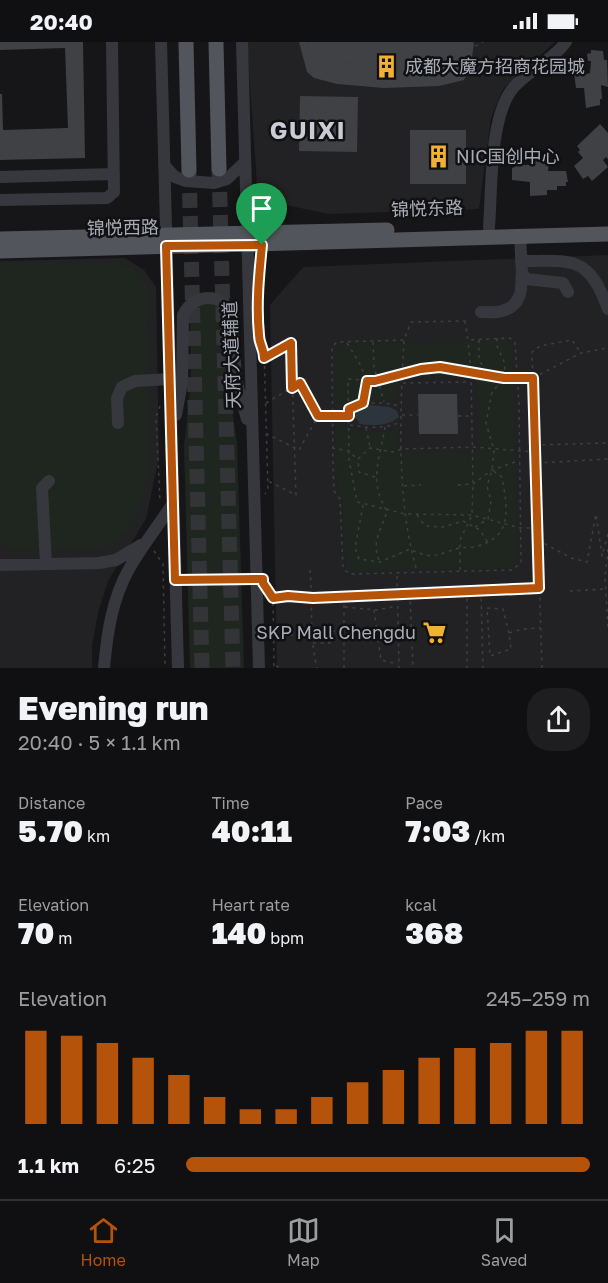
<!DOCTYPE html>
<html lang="en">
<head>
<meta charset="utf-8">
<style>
	body { margin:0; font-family:"Golos Text","Noto Sans SC",sans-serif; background:#1e1e20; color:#f1f3f6; height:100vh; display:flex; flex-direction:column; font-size:22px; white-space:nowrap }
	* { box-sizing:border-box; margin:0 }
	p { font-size:20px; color:#9c9d9f }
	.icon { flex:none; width:33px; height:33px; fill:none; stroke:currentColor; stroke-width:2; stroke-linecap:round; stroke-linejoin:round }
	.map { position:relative; height:626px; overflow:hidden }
	.sheet { display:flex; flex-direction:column; background:#101012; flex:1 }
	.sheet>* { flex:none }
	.pin { position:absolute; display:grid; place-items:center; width:51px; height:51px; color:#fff; margin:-62px -26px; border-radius:50% 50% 50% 0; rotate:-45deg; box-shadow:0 0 6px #0007 }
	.pin .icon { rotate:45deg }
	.round { display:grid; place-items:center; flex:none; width:63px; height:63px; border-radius:24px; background:#1e1e20 }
	.head { display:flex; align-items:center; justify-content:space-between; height:102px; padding:0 18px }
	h1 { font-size:33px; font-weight:800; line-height:45px }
	.stats { display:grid; grid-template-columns:repeat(3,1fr); gap:9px; height:102px; padding:6px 18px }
	.stats div { display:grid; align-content:center }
	.stats b { font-size:30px; font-weight:800 }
	.stats small { font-size:16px; font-weight:400 }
	.stats p { font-size:16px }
	.chart { height:168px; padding:12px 18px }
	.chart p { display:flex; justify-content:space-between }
	.chart svg { width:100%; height:108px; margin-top:6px; stroke:#b45309; stroke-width:6 }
	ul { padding:0 18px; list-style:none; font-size:20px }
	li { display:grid; grid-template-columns:96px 72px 1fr; align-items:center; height:45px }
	li i { height:15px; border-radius:8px; background:#b45309 }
	.status { display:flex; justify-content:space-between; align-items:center; height:42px; padding:0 30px; background:#101012; direction:ltr }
	.status svg { height:16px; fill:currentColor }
	.menu { display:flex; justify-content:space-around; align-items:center; height:84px; border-top:2px solid #303032; background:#101012; font-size:16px; color:#9c9d9f }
	.menu a { display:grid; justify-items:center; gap:3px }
	.menu .on { color:#b45309 }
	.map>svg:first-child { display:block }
	.built { fill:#222225 }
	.green { fill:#1e261f }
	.water { fill:#2c353c }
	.building { fill:#404145 }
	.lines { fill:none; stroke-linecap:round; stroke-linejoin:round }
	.major-tunnel { stroke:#333438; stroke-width:15; stroke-dasharray:15 8; stroke-linecap:butt }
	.path { stroke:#3d3f44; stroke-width:1.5; stroke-dasharray:3 4.5; stroke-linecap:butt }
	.minor { stroke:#37383d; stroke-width:12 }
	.major { stroke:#53555c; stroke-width:15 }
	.route-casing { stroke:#fff; stroke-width:12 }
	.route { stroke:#b45309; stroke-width:8 }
	.labels { text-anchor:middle; stroke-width:5; stroke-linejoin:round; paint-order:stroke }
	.poi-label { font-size:18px; fill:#a8adb8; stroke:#111113; text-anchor:start }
	.street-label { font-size:18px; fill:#a8adb8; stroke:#111113 }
	.district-label { font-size:24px; font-weight:bold; letter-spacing:1.5px; fill:#c9ccd4; stroke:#111113 }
</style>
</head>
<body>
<div class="status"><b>20:40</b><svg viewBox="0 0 49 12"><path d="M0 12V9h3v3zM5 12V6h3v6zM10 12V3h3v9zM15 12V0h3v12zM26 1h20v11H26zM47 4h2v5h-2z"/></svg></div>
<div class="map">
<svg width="608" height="626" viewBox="0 0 608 626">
	<rect width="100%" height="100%" fill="#161618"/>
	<path class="built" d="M247 0H555L503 47 491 76 479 167 328 172 258 157Z
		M608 213V626H277L270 263 303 225Z
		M125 216 144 228 156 245 159 414 146 477 108 539 99 567 92 603V626H0V219Z"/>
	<path class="green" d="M0 221H118C140 229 146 232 149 255 150 265 151 271 147 280L149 424 144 452 136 482 115 501 94 506 14 509 0 499Z
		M214 259 226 270 228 339 237 401 244 626H190L184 404 191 339 190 276C192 261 201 261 214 259Z
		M507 298 512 302 518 521 512 525 350 530 346 526 342 453 338 449 335 381C355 387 378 395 398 386L399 411 479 410 482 383 475 334 418 336 420 325 398 331V358L353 360 334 370V309L337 303Z"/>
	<path class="water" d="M371 363 390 365 397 369 399 375C389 384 373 384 360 382L355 375V371L363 364Z"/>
	<path class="building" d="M0 0H83L85 116 0 118V52H2L3 88 68 86 65 6 0 8Z
		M299 0H473L474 2 471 21 464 38 439 44 384 46 337 42 314 36 307 30Z
		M591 8 603 9 604 18H607L608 45 601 43 602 57H600V63L586 66 584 46H576L574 31 583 30V33L590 31 591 19H588L587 12 591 11Z
		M300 54 358 55 357 110 299 109Z
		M600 82 608 91V117L606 115 603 118 608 125 592 139 588 134 583 137 574 124 583 116 578 110 580 108 577 104Z
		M410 88H466V142H410Z
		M532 115H550L548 129H566L568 140H566V144H557V148H547V153L530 154V140L512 138V126L517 124V123H532Z
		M418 352H457L458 392H419Z"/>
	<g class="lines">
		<path class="major-tunnel" d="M219 127 233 626
			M189 128 202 626"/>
		<path class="path" d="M307 0C309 4 310 9 314 12 330 25 420 25 441 19 456 15 470 7 483 0
			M260 229 261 213
			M465 279 468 298 510 296 515 301 519 363 521 521 512 528 349 532 343 526 340 457 334 449 333 427 332 305 337 300 404 298 411 280Z
			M479 298V316L485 331
			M404 299C400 371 396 460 417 529
			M373 300 374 325 384 360
			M347 301C363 327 368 330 363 361
			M262 302 264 305 268 448 265 452
			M264 316 291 301 296 453 268 439
			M403 341 470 340
			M266 361 300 341 318 374 299 408 267 392
			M160 364 156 375 160 460
			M350 367C367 359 382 360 400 364
			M402 373H418
			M318 374H349
			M458 374H472
			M350 383C369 386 383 387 401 380
			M366 386 370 405
			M535 403 608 401
			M332 406 349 409 357 417
			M537 421 608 417
			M375 435 359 430 358 417 370 406 393 410 402 407 473 405 534 410
			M458 443 473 442 492 428 518 419
			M404 444 421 443
			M363 463 355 506 359 517 380 520 410 507C434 519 437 512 459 506 465 505 472 506 478 504 514 493 507 466 502 435L492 428
			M417 473 425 484 443 485 463 479 480 488 488 501
			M475 485 488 477 491 459 487 444 492 428 494 408 486 381 492 350 504 336 505 322 497 304V296
			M537 486H520L472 473 405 472 357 460 349 418 348 337 375 339 421 327 440 325 504 336H533L581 311 608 306
			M538 498 571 516 587 520 596 472 602 514 608 492
			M608 507 605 536 608 586
			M154 509 163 522 165 626
			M379 518C371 500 382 486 387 469 368 439 380 417 385 385
			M310 528C313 561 309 594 317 626
			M460 528V498L472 473 473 442 471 329 468 299
			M397 534 399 626
			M186 538 244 537
			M267 548 273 556 274 626
			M467 549V626
			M481 549 483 626
			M570 549 605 547
			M410 552 413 626
			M274 556 288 554 313 556 538 546
			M345 565 377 568 397 564
			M374 568 381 618 398 622
			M399 591 412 590
			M509 591 503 567 487 566 490 614 511 607 509 591 523 587 540 586
			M275 593H297L311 589
			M313 601H330V590L344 588
			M276 624 281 626
			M344 626V555
			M542 626 532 310 540 304 572 298 581 311"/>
		<path class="minor" d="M161 0 178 626
			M242 0 259 626
			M164 123 175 135 186 139 214 141 227 137 245 120
			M0 135 114 132
			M0 158 107 156 114 150 112 0
			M489 185C492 148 489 73 514 45 529 28 552 19 566 0
			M520 194 522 231 526 237 563 241 568 250
			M521 219C572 219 589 213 608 267
			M481 270C495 271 512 271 519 255 522 249 521 238 522 231
			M176 373 182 340 183 273C193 252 221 249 232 272L236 338 247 377
			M118 381 117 356 122 345 135 339 170 337
			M46 522 42 446 49 439
			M0 523 99 521 116 518 141 503
			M104 626C107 592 112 557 129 527 142 504 159 483 173 461"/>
		<path class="major" d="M186 0 189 128
			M216 0 219 127
			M0 197 387 188
			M0 209 608 192"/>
	</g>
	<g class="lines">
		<defs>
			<path id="route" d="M262 203C259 233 256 263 259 293 259 302 264 306 264 316L291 301 292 346 300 341 318 374H349V367L363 361 367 339H375L421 327 440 325 504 336H533L539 546 313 556 288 554 273 556 263 541V537L175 538 166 204Z"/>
		</defs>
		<use href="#route" class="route-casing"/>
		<use href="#route" class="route"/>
	</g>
	<defs>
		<symbol id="building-bare" viewBox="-9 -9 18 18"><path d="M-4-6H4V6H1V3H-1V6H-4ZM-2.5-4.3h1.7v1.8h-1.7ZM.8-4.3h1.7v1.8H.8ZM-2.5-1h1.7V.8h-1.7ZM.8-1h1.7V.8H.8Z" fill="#f2b134" stroke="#111113" stroke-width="2.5" paint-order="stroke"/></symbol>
		<symbol id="supermarket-bare" viewBox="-9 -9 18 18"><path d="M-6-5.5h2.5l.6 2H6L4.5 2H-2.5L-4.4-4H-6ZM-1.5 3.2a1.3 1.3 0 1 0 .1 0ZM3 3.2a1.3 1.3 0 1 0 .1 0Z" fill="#f2b134" stroke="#111113" stroke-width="2.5" paint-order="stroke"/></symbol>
	</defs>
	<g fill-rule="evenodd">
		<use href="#building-bare" x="370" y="8" width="33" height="33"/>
		<use href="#building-bare" x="422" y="98" width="33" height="33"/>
		<use href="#supermarket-bare" x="418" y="574" width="33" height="33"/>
	</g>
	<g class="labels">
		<g class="poi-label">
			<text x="405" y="31">成都大魔方招商花园城</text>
			<text x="456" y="121">NIC国创中心</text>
			<text x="416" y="597" text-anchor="end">SKP Mall Chengdu</text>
		</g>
		<g class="street-label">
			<text transform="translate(427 167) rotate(-2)" y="6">锦悦东路</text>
			<text transform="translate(123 186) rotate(-1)" y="6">锦悦西路</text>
			<text transform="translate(232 313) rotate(-92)" y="6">天府大道辅道</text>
		</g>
		<g class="district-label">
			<text x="308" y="97">GUIXI</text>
		</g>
	</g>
</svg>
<div class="pin" style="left:262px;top:203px;background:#1e9e55"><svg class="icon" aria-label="arrive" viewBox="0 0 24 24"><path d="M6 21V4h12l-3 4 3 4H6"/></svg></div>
</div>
<section class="sheet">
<div class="head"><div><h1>Evening run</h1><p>20:40 · 5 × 1.1 km</p></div><a class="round"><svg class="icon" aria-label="share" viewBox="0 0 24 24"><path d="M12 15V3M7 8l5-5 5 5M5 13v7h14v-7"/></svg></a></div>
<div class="stats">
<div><p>Distance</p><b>5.70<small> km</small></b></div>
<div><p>Time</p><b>40:11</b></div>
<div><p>Pace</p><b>7:03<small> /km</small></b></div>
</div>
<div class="stats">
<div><p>Elevation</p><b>70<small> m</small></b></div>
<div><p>Heart rate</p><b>140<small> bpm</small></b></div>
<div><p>kcal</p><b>368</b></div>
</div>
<div class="chart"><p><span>Elevation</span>245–259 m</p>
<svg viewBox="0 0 160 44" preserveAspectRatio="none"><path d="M5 44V6M15 44V8M25 44V11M35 44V17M45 44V24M55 44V33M65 44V38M75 44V38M85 44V33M95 44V27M105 44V22M115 44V17M125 44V13M135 44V11M145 44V6M155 44V6"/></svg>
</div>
<ul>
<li><b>1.1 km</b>6:25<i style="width:100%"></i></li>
</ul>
</section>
<nav class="menu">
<a class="on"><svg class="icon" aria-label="home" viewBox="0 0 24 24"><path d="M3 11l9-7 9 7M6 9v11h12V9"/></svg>Home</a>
<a><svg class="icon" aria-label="map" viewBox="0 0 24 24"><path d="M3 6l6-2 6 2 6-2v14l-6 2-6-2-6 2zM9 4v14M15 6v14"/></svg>Map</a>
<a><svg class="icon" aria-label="saved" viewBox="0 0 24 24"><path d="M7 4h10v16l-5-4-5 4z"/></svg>Saved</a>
</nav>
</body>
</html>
